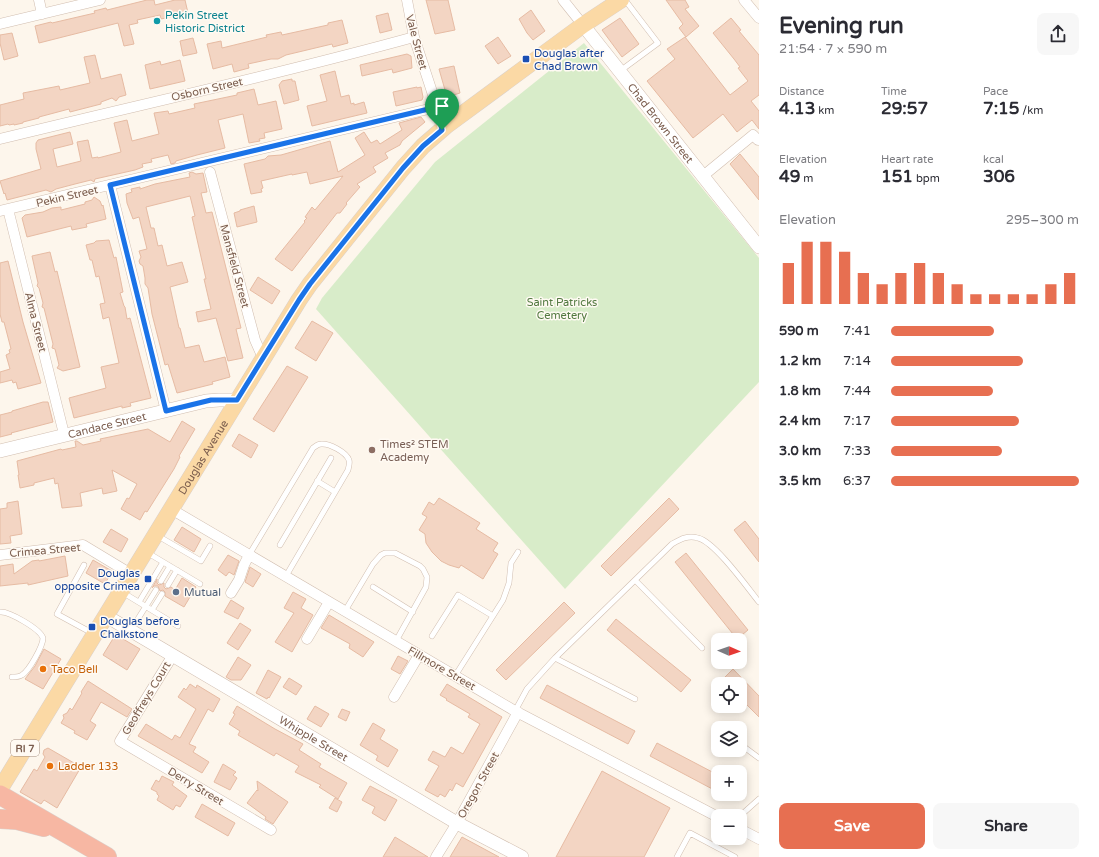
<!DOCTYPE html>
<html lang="en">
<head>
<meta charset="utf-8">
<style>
	body { margin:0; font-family:"Varela Round",sans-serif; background:#f7f7f7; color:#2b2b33; height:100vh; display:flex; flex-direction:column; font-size:15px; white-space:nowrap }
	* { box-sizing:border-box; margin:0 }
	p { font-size:13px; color:#7c7c81 }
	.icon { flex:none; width:22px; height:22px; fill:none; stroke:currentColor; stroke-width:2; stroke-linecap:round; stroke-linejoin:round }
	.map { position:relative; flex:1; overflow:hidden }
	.sheet { display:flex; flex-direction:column; background:#fff; width:340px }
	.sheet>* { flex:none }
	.needle { width:26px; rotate:92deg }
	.controls { position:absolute; left:711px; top:633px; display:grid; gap:8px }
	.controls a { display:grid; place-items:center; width:36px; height:36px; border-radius:8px; background:#fff; box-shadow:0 2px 10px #0003; font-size:20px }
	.pin { position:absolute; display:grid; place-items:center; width:34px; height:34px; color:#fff; margin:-41px -17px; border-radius:50% 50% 50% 0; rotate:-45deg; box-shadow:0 0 4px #0007 }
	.pin .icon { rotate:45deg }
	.round { display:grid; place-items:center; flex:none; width:42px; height:42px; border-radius:8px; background:#f7f7f7 }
	.overview { display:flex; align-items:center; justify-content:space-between; height:68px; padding:0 20px }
	h1 { font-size:22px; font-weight:700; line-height:30px }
	.figures { display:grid; grid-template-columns:repeat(3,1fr); gap:6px; height:68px; padding:4px 20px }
	.figures div { display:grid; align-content:center }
	.figures b { font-size:17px; font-weight:700 }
	.figures small { font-size:11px; font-weight:400 }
	.figures p { font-size:11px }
	.chart { height:112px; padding:8px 20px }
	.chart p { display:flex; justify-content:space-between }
	.chart svg { width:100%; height:72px; margin-top:4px; stroke:#e76f51; stroke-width:6 }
	.action { display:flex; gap:8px; margin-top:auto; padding:8px 20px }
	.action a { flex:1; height:46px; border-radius:8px; background:#e76f51; color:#fff; font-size:16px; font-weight:700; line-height:46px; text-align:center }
	.action a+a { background:#f7f7f7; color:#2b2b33 }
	ul { padding:0 20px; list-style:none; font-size:13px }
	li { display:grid; grid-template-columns:64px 48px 1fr; align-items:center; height:30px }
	li i { height:10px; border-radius:5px; background:#e76f51 }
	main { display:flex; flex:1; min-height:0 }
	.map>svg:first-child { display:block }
	.green { fill:#d8ecc9 }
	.building { fill:#f3d5c3; stroke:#e6bba3 }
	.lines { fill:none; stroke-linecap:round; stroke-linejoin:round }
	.service-casing { stroke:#d1beb0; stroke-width:6 }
	.minor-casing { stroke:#d1beb0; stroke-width:11 }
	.tertiary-casing { stroke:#d1beb0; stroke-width:14 }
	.primary-casing { stroke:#dad1cd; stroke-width:17 }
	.motorway-casing { stroke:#dad1cd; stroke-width:20 }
	.service { stroke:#fff; stroke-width:5 }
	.minor { stroke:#fff; stroke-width:10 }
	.tertiary { stroke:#fff; stroke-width:13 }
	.primary { stroke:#fbd9a5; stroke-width:16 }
	.motorway { stroke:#f7b7a3; stroke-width:19 }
	.route-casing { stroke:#fff; stroke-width:8 }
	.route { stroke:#1a73e8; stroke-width:5 }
	.culture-dot { fill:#0f9aa8; stroke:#fffaf3; stroke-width:1.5 }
	.transit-dot { fill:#1a4fb4; stroke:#fffaf3; stroke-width:1.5 }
	.education-dot { fill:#8d6e63; stroke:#fffaf3; stroke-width:1.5 }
	.service-dot { fill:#5c6f8a; stroke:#fffaf3; stroke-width:1.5 }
	.food-dot { fill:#e8710a; stroke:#fffaf3; stroke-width:1.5 }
	.labels { text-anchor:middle; stroke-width:3; stroke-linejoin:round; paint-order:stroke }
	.shield { fill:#fffaf3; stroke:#a28b7f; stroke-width:1 }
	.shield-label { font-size:10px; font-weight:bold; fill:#7a5c4d }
	.culture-label { font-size:11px; fill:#0d838f; stroke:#fffaf3; text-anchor:start }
	.street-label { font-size:11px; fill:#7a5c4d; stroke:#fffaf3 }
	.transit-label { font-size:11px; fill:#164399; stroke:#fffaf3; text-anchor:start }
	.park-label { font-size:11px; fill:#537a41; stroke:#fffaf3 }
	.education-label { font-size:11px; fill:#785e54; stroke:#fffaf3; text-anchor:start }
	.service-label { font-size:11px; fill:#4e5e75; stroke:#fffaf3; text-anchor:start }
	.food-label { font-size:11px; fill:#c56008; stroke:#fffaf3; text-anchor:start }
</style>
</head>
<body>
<main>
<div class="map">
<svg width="759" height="857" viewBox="0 0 759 857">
	<rect width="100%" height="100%" fill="#fdf6ec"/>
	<path class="green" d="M584 43 759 258V382L565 589 316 309 322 298 435 162Z"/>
	<path class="building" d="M147 0H154L155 5 175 0H185L188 13 161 19 160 15 137 20 138 23 129 25 134 44 124 46 118 23 39 43 35 26 51 22 52 23 95 13 94 11 106 8 107 10Z
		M426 0H448L455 30 435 34Z
		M666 0H685L689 7 685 9 699 26 686 37 679 28 683 24Z
		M531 10 545 31 533 40 527 33 519 19Z
		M388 13 392 30 380 33 376 16Z
		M620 18 639 44 622 57 602 30Z
		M731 18 741 30 739 31 759 55V95L751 101 759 111V129L752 120 737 132 723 114 693 138 647 81 675 59 667 49 685 37 730 95 748 81 738 68 740 67 734 59 713 33Z
		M342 20 348 43 333 47 332 44 286 55 278 59H271L248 64 249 68 234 72 232 64 213 69 207 44 221 41 222 48 267 37 266 35 281 32 282 35 328 25V23Z
		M12 33 18 56 4 60 0 43V35Z
		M498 37 511 56 498 64 485 46Z
		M193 38 197 53 183 56 180 41Z
		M407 54 411 56 412 68 393 73 392 69 362 76 360 65Z
		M95 55 101 79 121 74 126 95 119 97 116 101 112 98 101 102V104L70 112 69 109 39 117V118L23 122V123L14 125V124L9 125 8 124 0 126V105L24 99 23 93 59 86 60 90 90 83 84 57Z
		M180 60 185 81 150 89 145 65 160 61 161 65Z
		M454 66 460 93 447 97 439 69Z
		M335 71 341 97 349 95 351 104 354 103V105L364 102 367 113 312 126 307 106 327 101 320 75Z
		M292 79V81H295L299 100 284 104 279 85 282 81Z
		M417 87V88L421 87 423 97 422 100 396 106 393 92Z
		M254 89 258 105 276 101 282 129 264 133 265 138 259 139 260 141 249 143 243 114 218 120 225 148 197 155 176 161 175 163 171 164 168 155 151 159 152 162 142 164 143 167 135 170 95 179 94 182 91 180 75 184 56 189 51 192 46 190 7 200 5 193 4 194 0 181 41 169 36 149V143L38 140 70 132 73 144 53 149 57 167 81 161 77 142 88 140 92 158 98 157V158L121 152 114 123 127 120 132 141 159 134 154 113 168 111 169 114 195 108 194 104 237 95V93Z
		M421 117 425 122 402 141 400 145 385 153 388 158 373 167 376 172 357 184 360 187 346 203 347 204 340 213H337L292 271 275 259 305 222 304 221 307 218 305 217 312 207 315 210 343 176 310 184 307 172 292 175V174L261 181 263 188 261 189 262 192 251 194 244 164 265 159 268 156 281 155 330 141 338 172 365 155 355 138 364 132 371 143 377 140 380 144 402 130 399 123Z
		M740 154 759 177V200L730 164Z
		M192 172 196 174 203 173 207 192 201 193 206 213 212 212 241 328 236 329 243 358 228 361 216 318 198 322 196 312 211 309 204 279H206L192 217 195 216 190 196 146 207 151 228H154L158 246 162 245 167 266 182 262 188 282 170 287 179 328H180L185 348 199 345 204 362 225 357 230 377 212 382 213 384 177 393 168 364 165 365 152 314 148 288 145 284V278L143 266 140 264 139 261 141 257 139 251 147 249 139 217 133 219 127 203 126 194 132 192 131 189 140 187V189L155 184 190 177 189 173Z
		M94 197 100 201 102 206 103 205 106 219 86 224 87 227 72 230 71 226 27 237 22 218 25 215 43 212 52 208 61 207V210L85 204V202L92 200Z
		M254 206 257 222 237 227 234 213 240 211V210Z
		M109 240 114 258 116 257 123 292 120 293 124 306 125 307 127 319 130 318 151 398 130 403 131 406 122 408V406L74 418 69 398 106 388 101 367 119 363 109 317 103 319 100 304 105 303 99 276 96 277 92 260H90L86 245 94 243 96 241Z
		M50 252 55 272 57 271 80 367 63 371 57 368 59 365 55 349 52 348 53 344 44 308 42 307 43 303 39 288 37 286 38 283 32 256Z
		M8 261 23 322 41 383 18 389 16 382 13 383 12 380 0 383V372L10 369 6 355 10 353 9 350 11 349 4 322H2L0 314V263Z
		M258 277 280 291 272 304 250 290Z
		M312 321 333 333 316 361 295 348Z
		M287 366 308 377 274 432 253 419Z
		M43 402H48L53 422 11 433 12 434 0 437V415L12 412V411Z
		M182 421 195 429 179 456 180 457 174 469 147 512 145 511 140 520 121 509 127 498 129 499 137 484 112 470 117 491 103 494 102 488 80 493 82 506 62 508 58 483 55 484 54 478 34 483V485L20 488 18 475H19L17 461 61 449 62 450 76 447 75 441H77L83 445 101 441 100 439 148 429 170 442Z
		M239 434 258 445 251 458 232 446Z
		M439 498 480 523 476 529 498 543 493 551 498 554 483 579 461 565 459 568 449 565 441 561 432 552 426 543 425 534 419 530 427 517 422 514 429 502 434 505Z
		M669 498 679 509 611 576 601 566Z
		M18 501 22 534 10 536 11 543 0 544V509L7 508V503Z
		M745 521 759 539V562L734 530Z
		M182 527 201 539 194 552 174 540Z
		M111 529 128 539 121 552 103 542Z
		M686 553 748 630 737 639 675 562Z
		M228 555 239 561 234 575 229 572 226 576 218 570Z
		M65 556 68 576 28 585V583L0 586V566L13 564 14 574 32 561 39 560V561Z
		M93 560 112 571 105 584 86 573Z
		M250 567 261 574 253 587 245 582Z
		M182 578 196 587 184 607 165 596V592L163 590 160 591 158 586H154L152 588 157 579V583L159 585 164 583V587L166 589 171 587 175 590Z
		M293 592 306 599 301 608 313 615 292 652 275 642 294 613 284 608Z
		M231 600 244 608 238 619 224 612Z
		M564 602 575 613 506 680 496 670Z
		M329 615 374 642 363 657 349 648 350 644 321 628Z
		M616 619 691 680 681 692 607 630Z
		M240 623 251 630 238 650 227 643Z
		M118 636 140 649 127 670 103 655 114 637Z
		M44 649 61 659 43 689 25 679 35 666Z
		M398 656 408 661 400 674 391 669Z
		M238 657 251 665 241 680H231L226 677Z
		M733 669 759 696V717L740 698V684H718Z
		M268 670 281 677 269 698 268 697 267 699 256 693Z
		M289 678 302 686 296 695 283 687Z
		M88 681 132 709 127 717 101 702 90 721 96 725 87 740 74 733 75 731 61 723 64 718 63 715 67 713 70 708 72 710 82 693 81 692Z
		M190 684 196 688 197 685 220 699 213 712 208 709 189 744 196 747 193 752 209 762 202 773 138 736 146 724 172 740 175 735 180 738 196 709 178 697 184 688 186 690Z
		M447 684 502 717 463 787 456 783 452 791 450 789 445 797 440 794 438 797 425 790 439 766 428 760 433 751 445 757 451 747 463 754 480 724 468 717 470 714 446 700 447 699 440 695Z
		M547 685 635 731 628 744 540 698Z
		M237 706 275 729 303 744 299 750 321 764 319 767 347 783 338 799 319 787 321 785 295 772 299 766 276 753 274 756 238 735 240 731 229 724 235 714 233 713Z
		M315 706 329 714 321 727 307 719Z
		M342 709 350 712 346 721 338 717Z
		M373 723 385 730 380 739 398 750 388 767 376 760 378 756 360 745Z
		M657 743 718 775V792L650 756Z
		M48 748 81 767 57 808 44 800 41 804 20 792 34 769 37 771 45 757 43 754 44 750Z
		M223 764 236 772 233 775 237 778 230 790 214 782Z
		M602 771 670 808 644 857H556Z
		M162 776 174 782 172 785 187 796 180 807 176 805 173 810 157 800 159 796 157 794V792L151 789 156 780 159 782Z
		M257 781 288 802 273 824 265 819 266 817 247 803 257 790 258 791Z
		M370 786 397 800 385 821 372 813 375 807 362 800Z
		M335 798 342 802 337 812 329 808Z
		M202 804 235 823 228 836 195 817Z
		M395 837 428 857H383Z
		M462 837 499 857H450Z"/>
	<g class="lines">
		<defs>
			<path id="service" d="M620 71 658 43 625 0
				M317 481 335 492
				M158 536 201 561 210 546
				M280 545 331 458
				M148 553 200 584
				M249 555 313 448C316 446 318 444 321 444 329 443 346 452 349 460 350 463 349 466 348 470L286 576
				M84 565 57 614 92 633
				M635 580 702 648
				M161 581 170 566
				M168 585 177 570
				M373 587 413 612
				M122 592 178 626
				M139 602 163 562
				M152 610 162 594
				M345 611 373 564 381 555 385 553H395L420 566 423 569 427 577 426 587 396 641
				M0 612C9 611 40 629 43 638 43 646 29 671 22 675 19 677 15 677 12 677
				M131 630 156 590
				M432 636 458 595 493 616
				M555 658 635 699
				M455 676 503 600 509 583 511 563 518 552
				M515 711 527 689 555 658 672 544C681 539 688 535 698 538 715 542 747 587 759 602
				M740 744 759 758
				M740 816 759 799
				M677 857 690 833 735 857"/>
			<path id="minor" d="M39 0 42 14
				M407 0 414 37 437 107 442 131
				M563 0 583 25
				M744 0 759 18
				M0 24 100 0
				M0 139C138 105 277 75 414 37
				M210 172 255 340 263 358
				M703 176 753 135 758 140 759 139
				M110 185 166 411
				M8 209 64 434
				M0 211 437 107
				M171 509 515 711 718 817
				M0 555 83 545 131 574
				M231 593 239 580 244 565 249 555
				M307 639 329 602
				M173 655 120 741 271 830
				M394 697 419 655
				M740 829 759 839
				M436 857 457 823 518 712"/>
			<g id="tertiary">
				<path id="s1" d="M583 25 759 247"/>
				<path id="s2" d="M0 451 206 401 219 400H237"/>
				<path id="s3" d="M106 616 457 823 522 857"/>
			</g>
			<g id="primary">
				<path id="s4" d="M0 789 299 300 310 284 403 168 423 146 446 126 583 25 621 0"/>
			</g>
			<path id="motorway" d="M0 795 107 857
				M0 819 17 820 44 827"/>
		</defs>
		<use href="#service" class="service-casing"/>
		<use href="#minor" class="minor-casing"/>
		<use href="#tertiary" class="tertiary-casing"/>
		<use href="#primary" class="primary-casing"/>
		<use href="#motorway" class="motorway-casing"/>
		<use href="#service" class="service"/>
		<use href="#minor" class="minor"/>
		<use href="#tertiary" class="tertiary"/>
		<use href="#primary" class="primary"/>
		<use href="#motorway" class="motorway"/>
	</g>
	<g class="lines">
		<defs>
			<path id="route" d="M437 107 442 130 423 146 403 168 310 284 299 300 237 400H211L166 411 110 185Z"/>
		</defs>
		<use href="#route" class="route-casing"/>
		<use href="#route" class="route"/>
	</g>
	<circle class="culture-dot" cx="157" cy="21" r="4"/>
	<g class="transit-dot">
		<rect x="522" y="55" width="8" height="8" rx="2"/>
		<rect x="144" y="575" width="8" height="8" rx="2"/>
		<rect x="88" y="623" width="8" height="8" rx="2"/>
	</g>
	<circle class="education-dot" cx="372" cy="450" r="4"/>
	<circle class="service-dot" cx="176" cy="592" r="4"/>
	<g class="food-dot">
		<circle cx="43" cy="669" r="4"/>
		<circle cx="50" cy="766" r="4"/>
	</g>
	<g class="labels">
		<rect class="shield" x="11" y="740" width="28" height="16" rx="3"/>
		<g class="shield-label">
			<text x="25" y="752">RI 7</text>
		</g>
		<g class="culture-label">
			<text x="165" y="19">Pekin Street<tspan x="165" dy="13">Historic District</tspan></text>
		</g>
		<g class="street-label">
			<text transform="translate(417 42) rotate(75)" y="4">Vale Street</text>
			<text transform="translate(207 89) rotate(-13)" y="4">Osborn Street</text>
			<text dy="4" stroke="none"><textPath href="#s1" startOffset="125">Chad Brown Street</textPath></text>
			<text transform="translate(67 196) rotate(-13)" y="4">Pekin Street</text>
			<text transform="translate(235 266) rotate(75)" y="4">Mansfield Street</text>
			<text transform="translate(36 322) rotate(76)" y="4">Alma Street</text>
			<text dy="4" stroke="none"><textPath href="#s2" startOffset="110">Candace Street</textPath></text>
			<text dy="4" stroke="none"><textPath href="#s4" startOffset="389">Douglas Avenue</textPath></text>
			<text transform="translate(45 550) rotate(-5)" y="4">Crimea Street</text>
			<text transform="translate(442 668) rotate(30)" y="4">Fillmore Street</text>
			<text transform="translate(146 698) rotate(-59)" y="4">Geoffreys Court</text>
			<text dy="4" stroke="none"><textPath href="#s3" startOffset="241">Whipple Street</textPath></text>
			<text transform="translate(478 785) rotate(-61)" y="4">Oregon Street</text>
			<text transform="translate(196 786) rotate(31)" y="4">Derry Street</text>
		</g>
		<g class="transit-label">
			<text x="534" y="57">Douglas after<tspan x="534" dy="13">Chad Brown</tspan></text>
			<text x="140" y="577" text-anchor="end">Douglas<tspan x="140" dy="13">opposite Crimea</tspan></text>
			<text x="100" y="625">Douglas before<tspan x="100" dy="13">Chalkstone</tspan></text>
		</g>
		<g class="park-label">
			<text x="562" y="306">Saint Patricks<tspan x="562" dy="13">Cemetery</tspan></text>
		</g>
		<g class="education-label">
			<text x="380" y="448">Times² STEM<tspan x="380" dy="13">Academy</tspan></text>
		</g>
		<g class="service-label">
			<text x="184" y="596">Mutual</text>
		</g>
		<g class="food-label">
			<text x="51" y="673">Taco Bell</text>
			<text x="58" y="770">Ladder 133</text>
		</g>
	</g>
</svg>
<div class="controls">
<a><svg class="needle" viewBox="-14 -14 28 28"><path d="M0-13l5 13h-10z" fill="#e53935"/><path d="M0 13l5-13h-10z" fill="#7c7c81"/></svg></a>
<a><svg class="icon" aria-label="locate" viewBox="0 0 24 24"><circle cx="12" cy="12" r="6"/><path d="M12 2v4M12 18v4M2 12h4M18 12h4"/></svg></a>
<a><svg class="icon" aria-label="layers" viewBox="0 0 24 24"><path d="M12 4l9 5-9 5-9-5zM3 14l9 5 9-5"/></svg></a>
<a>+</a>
<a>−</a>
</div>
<div class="pin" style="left:442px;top:130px;background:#1e9e55"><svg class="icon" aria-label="arrive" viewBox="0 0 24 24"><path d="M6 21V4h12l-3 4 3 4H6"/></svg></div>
</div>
<section class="sheet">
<div class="overview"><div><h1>Evening run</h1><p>21:54 · 7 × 590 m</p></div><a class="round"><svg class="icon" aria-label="share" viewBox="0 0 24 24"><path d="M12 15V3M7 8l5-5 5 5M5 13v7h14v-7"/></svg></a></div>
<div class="figures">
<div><p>Distance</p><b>4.13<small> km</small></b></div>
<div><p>Time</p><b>29:57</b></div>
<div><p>Pace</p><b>7:15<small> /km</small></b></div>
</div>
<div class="figures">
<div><p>Elevation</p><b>49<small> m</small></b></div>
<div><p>Heart rate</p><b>151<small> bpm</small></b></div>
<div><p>kcal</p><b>306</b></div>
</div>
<div class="chart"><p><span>Elevation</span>295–300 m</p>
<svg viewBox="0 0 160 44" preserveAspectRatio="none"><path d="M5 44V19M15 44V6M25 44V6M35 44V12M45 44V25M55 44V32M65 44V25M75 44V19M85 44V25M95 44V32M105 44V38M115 44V38M125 44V38M135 44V38M145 44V32M155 44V25"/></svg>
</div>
<ul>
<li><b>590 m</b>7:41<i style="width:55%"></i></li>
<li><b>1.2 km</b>7:14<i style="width:70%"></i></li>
<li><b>1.8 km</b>7:44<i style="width:54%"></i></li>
<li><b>2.4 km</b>7:17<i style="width:68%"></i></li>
<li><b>3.0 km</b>7:33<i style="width:59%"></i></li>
<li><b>3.5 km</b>6:37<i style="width:100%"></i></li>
</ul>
<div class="action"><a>Save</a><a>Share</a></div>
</section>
</main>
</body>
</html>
